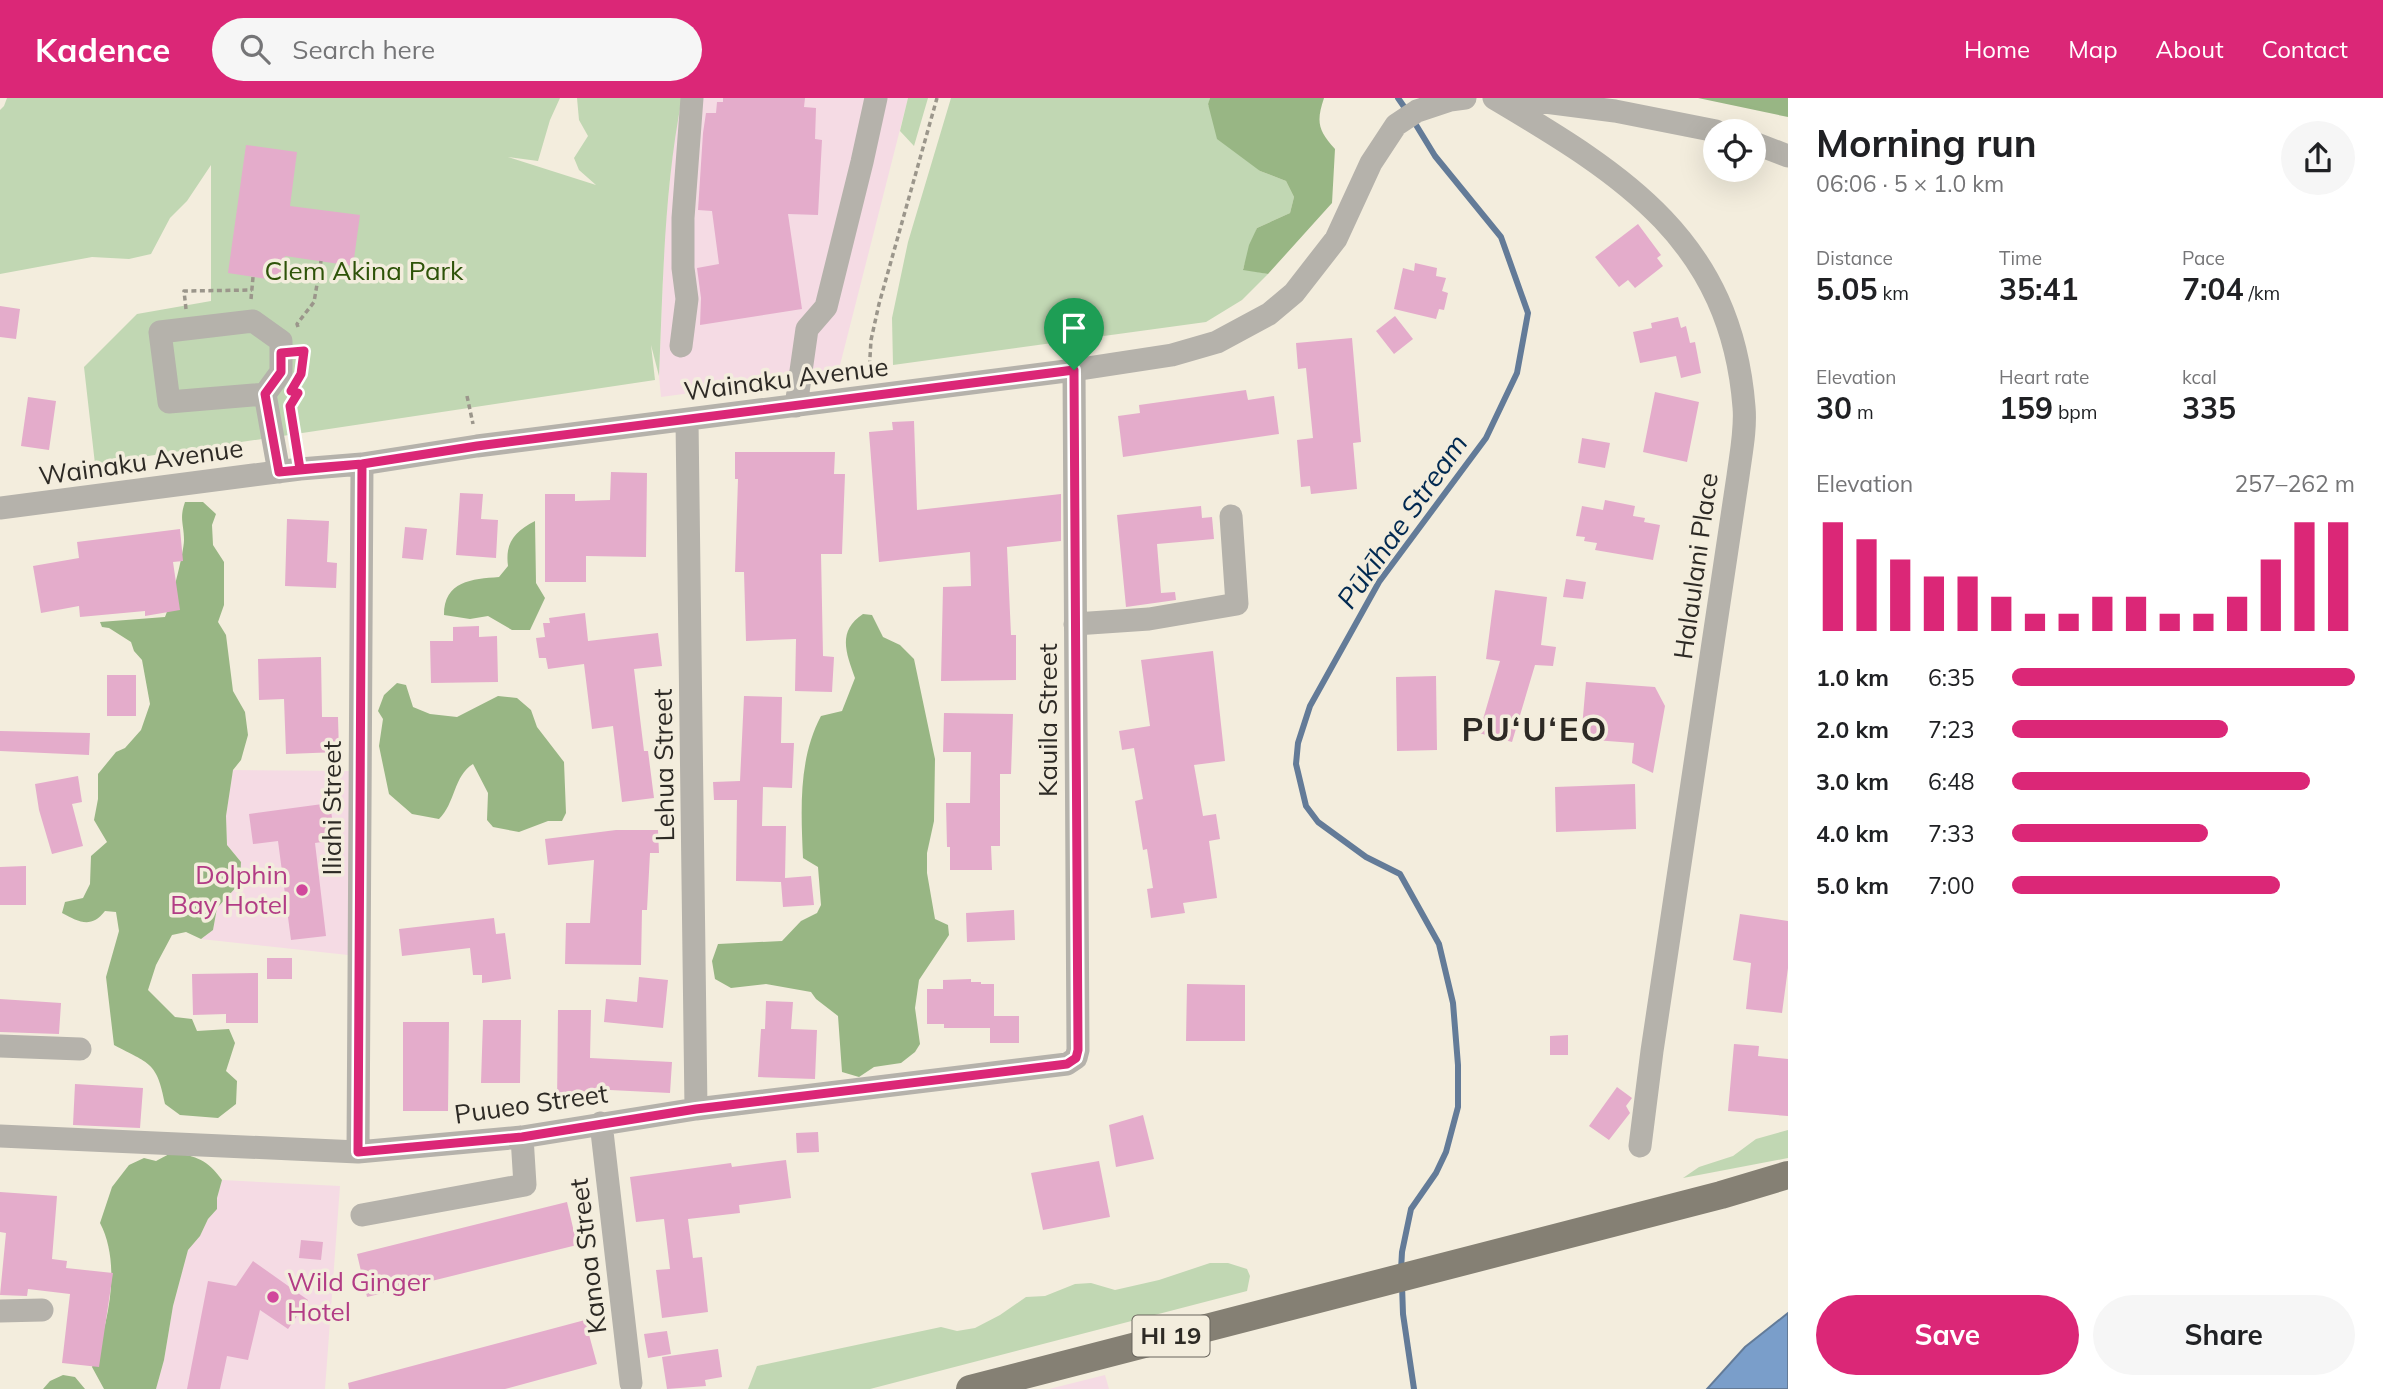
<!DOCTYPE html>
<html lang="en">
<head>
<meta charset="utf-8">
<style>
	body { margin:0; font-family:Mulish,sans-serif; background:#f6f6f6; color:#202124; height:100vh; display:flex; flex-direction:column; font-size:26px; white-space:nowrap }
	* { box-sizing:border-box; margin:0 }
	p { font-size:23px; color:#757577 }
	.icon { flex:none; width:38px; height:38px; fill:none; stroke:currentColor; stroke-width:2; stroke-linecap:round; stroke-linejoin:round }
	.map { position:relative; flex:1; overflow:hidden }
	.drawer { display:flex; flex-direction:column; background:#fff; width:595px }
	.drawer>* { flex:none }
	.controls { position:absolute; left:1703px; top:21px; display:grid; gap:14px }
	.controls a { display:grid; place-items:center; width:63px; height:63px; border-radius:50%; background:#fff; box-shadow:0 7px 28px #0002; font-size:35px }
	.pin { position:absolute; display:grid; place-items:center; width:60px; height:60px; color:#fff; margin:-72px -30px; border-radius:50% 50% 50% 0; rotate:-45deg; box-shadow:0 0 7px #0007 }
	.pin .icon { rotate:45deg }
	.round { display:grid; place-items:center; flex:none; width:74px; height:74px; border-radius:37px; background:#f6f6f6 }
	.summary { display:flex; align-items:center; justify-content:space-between; height:119px; padding:0 28px }
	h1 { font-size:38px; font-weight:700; line-height:52px }
	.figures { display:grid; grid-template-columns:repeat(3,1fr); gap:10px; height:119px; padding:7px 28px }
	.figures div { display:grid; align-content:center }
	.figures b { font-size:30px; font-weight:700 }
	.figures small { font-size:19px; font-weight:400 }
	.figures p { font-size:19px }
	.chart { height:196px; padding:14px 28px }
	.chart p { display:flex; justify-content:space-between }
	.chart svg { width:100%; height:126px; margin-top:7px; stroke:#db2777; stroke-width:6 }
	.cta { display:flex; gap:14px; margin-top:auto; padding:14px 28px }
	.cta a { flex:1; height:80px; border-radius:42px; background:#db2777; color:#fff; font-size:28px; font-weight:700; line-height:80px; text-align:center }
	.cta a+a { background:#f6f6f6; color:#202124 }
	ul { padding:0 28px; list-style:none; font-size:23px }
	li { display:grid; grid-template-columns:112px 84px 1fr; align-items:center; height:52px }
	li i { height:18px; border-radius:9px; background:#db2777 }
	header { display:flex; align-items:center; gap:42px; box-sizing:border-box; height:98px; padding:0 35px; background:#db2777; color:#fff }
	header strong { font-size:33px }
	nav { display:flex; gap:38px; margin-inline-start:auto; font-size:24px }
	.search { width:490px; height:63px; background:#f6f6f6; display:flex; align-items:center; gap:18px; box-sizing:border-box; padding:0 24px; border-radius:38px; color:#757577; font-size:26px }
	main { display:flex; flex:1; min-height:0 }
	.map>svg:first-child { display:block }
	.commercial { fill:#f5dbe4 }
	.green { fill:#c1d7b3 }
	.forest { fill:#98b684 }
	.water { fill:#7a9eca; stroke:#637b98; stroke-width:2 }
	.lines { fill:none; stroke-linecap:round; stroke-linejoin:round }
	.stream { stroke:#637b98; stroke-width:6 }
	.building { fill:#e4accb }
	.path { stroke:#9b968b; stroke-width:3.5; stroke-dasharray:5 3.5; stroke-linecap:butt }
	.minor { stroke:#b5b2ab; stroke-width:23 }
	.major { stroke:#858074; stroke-width:28 }
	.route-casing { stroke:#fff; stroke-width:14 }
	.route { stroke:#db2777; stroke-width:9 }
	.hotel-dot { fill:#d1479c; stroke:#f3eddd; stroke-width:2.5 }
	.labels { text-anchor:middle; stroke-width:7; stroke-linejoin:round; paint-order:stroke }
	.shield { fill:#f3eddd; stroke:#68645c; stroke-width:2 }
	.shield-label { font-size:24px; font-weight:bold; fill:#2d2a25 }
	.park-label { font-size:26px; fill:#2e5309; stroke:#f3eddd }
	.street-label { font-size:26px; fill:#2d2a25; stroke:#f3eddd }
	.hotel-label { font-size:26px; fill:#b23c85; stroke:#f3eddd; text-anchor:end }
	.water-label { font-size:28px; font-style:italic; fill:#012951; stroke:#f3eddd }
	.district-label { font-size:33px; font-weight:bold; letter-spacing:2px; fill:#2d2a25; stroke:#f3eddd }
</style>
</head>
<body>
<header>
<strong>Kadence</strong>
<div class="search"><svg class="icon" aria-label="search" viewBox="0 0 24 24"><circle cx="10" cy="10" r="6"/><path d="M15 15l6 6"/></svg>Search here</div>
<nav><a>Home</a><a>Map</a><a>About</a><a>Contact</a></nav>
</header>
<main>
<div class="map">
<svg width="1788" height="1291" viewBox="0 0 1788 1291">
	<rect width="100%" height="100%" fill="#f3eddd"/>
	<path class="commercial" d="M682 0H908L838 275 661 299 659 278 665 132 674 39Z
		M233 672 350 673 348 857 201 841 213 832 217 810 240 785 241 764 227 747 226 718Z
		M222 1082 340 1088 325 1291H156L164 1262 173 1208 188 1152 200 1138 208 1121 217 1111V1100Z
		M1105 1277 1109 1291H1049Z"/>
	<path class="green" d="M7 0H560L550 22 538 63 508 59 596 87 579 72 574 60 588 38 579 22 577 0H682C664 92 663 185 659 278L651 247 655 282 95 366 84 269 137 216 211 203V67L187 103 170 120 151 156 129 161 92 159 0 176V12L4 8Z
		M908 0H928L914 48 900 33Z
		M951 0H1210L1208 7 1260 73 1286 83 1294 99 1290 115 1257 130 1243 171 1268 176 1242 202 1206 224 893 267 892 220 908 144Z
		M1788 1032V1060L1683 1080 1699 1069 1733 1058 1756 1041Z
		M1210 1165H1228L1247 1171 1250 1178 1247 1193 870 1291H748L757 1268 941 1229 957 1233 975 1230 1000 1217 1026 1199 1045 1198 1075 1186 1091 1185 1115 1192 1159 1182Z"/>
	<path class="forest" d="M1210 0H1324C1316 24 1318 32 1335 51L1332 105 1268 176 1243 172 1249 147 1257 130 1290 115 1294 99 1286 83 1260 73 1217 41 1208 6Z
		M1698 0H1788V19Z
		M185 404H203L216 416 212 427 213 447 224 464V507L218 524 226 537 233 593 245 614 248 637 241 662 233 672 226 718 227 747 241 764 240 785 217 810 213 832 201 841 186 834 172 837 156 867 148 892 175 919 192 921 197 933 229 931 235 945 226 973 237 983 236 1006 218 1020 180 1017 165 1006C157 963 149 966 114 947L106 879 119 833 116 814 105 813C91 831 79 824 62 815L65 804 83 800 90 786 91 758 107 744 94 722 98 701V676L116 654 125 650 141 632 150 606 142 562 134 553 131 544 109 530 102 529 100 524 165 519C170 508 184 455 184 442 184 426 179 421 185 404Z
		M535 423 536 485 545 500 530 532H512L488 518 470 521 444 517C444 483 472 481 499 479L508 468C505 445 514 434 535 423Z
		M863 516 872 517 883 539 900 547 914 561 935 661 934 723 927 755V775L935 821 948 827 949 837 919 882 915 910 920 946 915 954 901 965 874 969 859 979 842 974 838 918 816 901 811 894 766 886 731 890 715 881 712 863 718 846 782 843 801 823 817 815 821 807 818 769 803 760C801 713 798 661 821 618L842 613 855 580C846 555 837 533 863 516Z
		M397 585 406 587 413 609 430 616 457 619 498 598 517 600 531 612 537 629 564 664 566 715 562 723H548L519 734 493 729 487 722 488 695 473 666C454 677 455 706 439 721L412 716 389 696 379 648 383 621 378 613 384 597Z
		M173 1054C197 1059 207 1061 222 1082L217 1100V1111L208 1121 200 1138 188 1152 173 1208 164 1262 156 1291H104L92 1269C108 1227 122 1167 100 1125L112 1089 129 1067 144 1060 156 1063Z
		M63 1277 75 1279 85 1291H43L50 1283Z"/>
	<path class="water" d="M1788 1215V1291H1707L1745 1249Z"/>
	<g class="lines">
		<path class="stream" d="M1398 0 1407 13
			M1401 1172 1402 1154 1411 1111 1436 1075 1446 1054 1458 1009V967L1453 905 1439 846 1400 776 1366 759 1318 724 1306 708 1296 666 1298 645 1310 608 1379 484 1486 340 1517 275 1528 215 1501 139 1435 58 1413 22
			M1402 1187 1403 1216 1414 1291"/>
	</g>
	<path class="building" d="M723 0H805L804 9 816 10 815 41 822 42 818 117 788 116 802 211 700 227 701 200 697 170 719 166 712 113 698 112 703 35 706 15H716L717 4H723Z
		M246 47 297 54 290 108 360 117 353 168 285 158 281 183 228 175Z
		M1638 126 1661 157 1657 160 1663 168 1635 190 1628 182 1619 189 1595 159Z
		M1415 165 1437 170 1436 178 1446 180 1442 193 1448 195 1444 212 1439 211 1436 221 1394 211 1403 170 1414 173Z
		M0 208 20 211 16 241 0 239Z
		M1395 218 1413 241 1394 256 1376 233Z
		M1678 219 1681 230 1686 228 1690 245 1695 244 1701 275 1681 280 1676 258 1640 265 1633 234 1652 230 1651 225Z
		M1352 240 1361 344 1353 345 1357 391 1311 396 1310 388 1301 389 1297 342 1313 340 1306 270 1298 271 1296 245Z
		M1246 292 1248 302 1274 298 1279 336 1123 359 1118 318 1140 315 1139 307Z
		M1655 294 1699 304 1687 364 1643 354Z
		M28 299 56 303 49 352 21 348Z
		M914 323 917 412 1061 396V443L1007 449 1011 537H1016V582L941 583 943 489 971 488 970 454 879 464 869 334 893 332 892 324Z
		M1582 340 1610 345 1605 370 1578 365Z
		M735 354H835L834 376H845L842 456H821L823 558 834 559 832 594 795 593 796 541 746 543 744 474H735L738 381H735Z
		M611 374 647 375 646 459 586 458V484H545V396H575V403L610 402Z
		M460 395 483 396 481 421 498 422 496 460 456 457Z
		M1605 402 1635 408 1633 418 1645 420 1644 424 1660 427 1653 462 1595 452 1597 445 1584 443 1585 439 1576 438 1582 408 1603 412Z
		M1201 408 1202 420 1212 419 1214 441 1157 446 1161 495 1175 494 1176 502 1126 509 1117 417Z
		M287 421 329 423 327 464 337 465 336 490 285 488Z
		M405 429 427 431 423 462 402 460Z
		M180 431 183 463 173 464 180 512 145 518V513L80 519 79 508 41 515 33 468 79 460 77 444Z
		M1566 481 1586 484 1583 501 1563 499Z
		M1495 492 1547 499 1541 547 1556 549 1553 568 1535 567 1512 644 1479 635 1500 563 1486 561Z
		M585 515 588 543 658 535 662 568 634 571 644 653H648L654 700 622 704 613 628 592 631 584 566 548 571 546 560H539L536 540 545 539 543 525H550L549 520Z
		M479 528V539L497 538 498 584 431 585 430 543H453V529Z
		M1213 553 1225 663 1194 667 1203 718 1216 716 1220 741 1209 743 1217 800 1183 805 1185 815 1151 820 1147 791 1153 790 1147 751 1143 752 1135 703 1143 701 1134 650 1122 652 1119 633 1150 628 1141 562Z
		M321 559 322 619H338L339 654 286 656 284 601 259 602 258 561Z
		M107 577H136V618H107Z
		M1436 578 1437 652 1397 653 1396 579Z
		M1586 584 1655 589 1665 608 1653 675 1632 665 1634 645 1581 641Z
		M744 598 782 599 781 645H794L792 690 763 689 762 728H786L785 780 811 778 814 807 783 809 781 784 736 783 737 702H714L713 684 740 683Z
		M944 615 1013 616 1011 676H1000V748H991L992 772H950V749H947L946 705H970L971 654H943Z
		M0 633 90 635 89 657 0 653Z
		M78 678 82 704 72 706 83 748 52 756 39 712 35 686Z
		M1635 686 1636 731 1556 734 1555 689Z
		M330 705 335 742 315 745 326 838 291 842 278 743 253 746 249 716Z
		M616 732H658L659 755H650L647 812H642L641 867 565 866 566 825H590L594 762 548 767 545 741Z
		M26 768V807H0V769Z
		M1014 812 1015 842 967 844 966 815Z
		M1740 816 1788 823V870L1782 915 1746 911 1751 865 1733 862Z
		M494 820 496 836 505 835 511 881 482 885V877H473L470 850 402 858 399 831Z
		M267 860H292V881H267Z
		M258 875V925H226V916L193 917 192 876Z
		M639 879 668 882 663 930 604 924 606 901 637 904Z
		M971 881V884H981V886H994V918H1019V945H990V930H944V926H927V891H943V882Z
		M1187 886 1245 887V943H1186Z
		M0 901 61 905 59 936 0 934Z
		M766 903 793 904 791 931 817 932 815 981 758 979 761 931H765Z
		M558 912H591L590 960 672 964 670 995 590 991V1007H557Z
		M483 922H521L520 985H481Z
		M403 924H449L448 1013H403Z
		M1568 937V957H1550V938Z
		M1734 946 1759 948 1758 958 1788 961V1018L1728 1013Z
		M75 986 143 990 140 1030 73 1027Z
		M1617 989 1632 1000 1626 1008 1630 1015 1609 1042 1589 1028Z
		M1143 1017 1154 1061 1116 1069 1109 1027Z
		M818 1034 819 1054 797 1055 796 1035Z
		M786 1062 791 1100 739 1107 740 1115 688 1121 693 1160 702 1159 708 1214 662 1220 656 1172 670 1171 664 1121 636 1124 630 1079 731 1065 732 1069Z
		M1099 1063 1110 1119 1043 1132 1031 1075Z
		M0 1094 57 1098 52 1161 67 1163 66 1170 113 1175 99 1269 62 1265 70 1196 28 1191 27 1198 0 1197 6 1135 0 1134Z
		M567 1104 577 1147 367 1199 357 1156Z
		M301 1142 323 1144 321 1162 299 1160Z
		M253 1163 308 1202 288 1231 260 1212 248 1262 227 1258 220 1291H187L208 1183 236 1188Z
		M585 1222 597 1266 505 1291H349L348 1285Z
		M667 1233 671 1256 648 1260 644 1236Z
		M718 1251 722 1279 705 1282 706 1288 667 1291 662 1259Z"/>
	<g class="lines">
		<path class="path" d="M251 201 253 179
			M186 211 184 193 252 192
			M298 229 297 226 314 204 321 163
			M869 276 871 242 879 206 937 0
			M467 298 473 326
			M290 308 298 295 292 293"/>
		<path class="minor" d="M1494 0C1624 77 1731 143 1744 309 1746 331 1741 355 1738 378L1652 953 1640 1048
			M1513 0 1615 13 1716 33
			M1754 45 1788 58
			M681 248 687 201 683 170V120L692 0
			M265 296 169 304 160 234 253 223 281 243V274L265 296 279 374
			M796 308 807 231 826 209 862 64 876 0
			M687 322 696 1011
			M0 410 300 371 362 366 477 348 1074 272 1172 257 1217 244 1269 216 1294 195 1336 141 1371 65 1396 27 1417 13 1450 2 1465 0
			M1075 526 1149 521 1237 506 1231 418
			M0 948 80 951
			M601 1025 631 1285
			M0 1038 358 1054 522 1039 696 1011 1067 966 1076 960 1078 952 1074 272
			M358 1054 362 366
			M362 1117 525 1087 522 1039
			M0 1213 42 1212"/>
		<path class="major" d="M970 1291 1721 1097 1788 1077"/>
	</g>
	<g class="lines">
		<defs>
			<path id="route" d="M1074 272 477 348 362 366 279 374 265 296 281 274V255L304 253 301 276 291 293 298 295 290 308 300 371 362 366 358 1054 522 1039 696 1011 1067 966 1076 960 1078 952 1074 272"/>
		</defs>
		<use href="#route" class="route-casing"/>
		<use href="#route" class="route"/>
	</g>
	<g class="hotel-dot">
		<circle cx="302" cy="792" r="7"/>
		<circle cx="273" cy="1199" r="7"/>
	</g>
	<g class="labels">
		<rect class="shield" x="1132.5" y="1217.5" width="77" height="41" rx="5"/>
		<g class="shield-label">
			<text x="1171" y="1246">HI 19</text>
		</g>
		<g class="park-label">
			<text x="364" y="182">Clem Akina Park</text>
		</g>
		<g class="street-label">
			<text transform="translate(786 281) rotate(-7)" y="9">Wainaku Avenue</text>
			<text transform="translate(141 364) rotate(-8)" y="9">Wainaku Avenue</text>
			<text transform="translate(1696 468) rotate(-82)" y="9">Halaulani Place</text>
			<text transform="translate(1048 622) rotate(-90)" y="9">Kauila Street</text>
			<text transform="translate(664 667) rotate(-91)" y="9">Lehua Street</text>
			<text transform="translate(332 710) rotate(-90)" y="9">Iliahi Street</text>
			<text transform="translate(531 1006) rotate(-8)" y="9">Puueo Street</text>
			<text transform="translate(588 1158) rotate(-97)" y="9">Kanoa Street</text>
		</g>
		<g class="hotel-label">
			<text x="288" y="786">Dolphin<tspan x="288" dy="30">Bay Hotel</tspan></text>
			<text x="287" y="1193" text-anchor="start">Wild Ginger<tspan x="287" dy="30">Hotel</tspan></text>
		</g>
		<g class="water-label">
			<text transform="translate(1402 423) rotate(-55)" y="10">Pūkīhae Stream</text>
		</g>
		<g class="district-label">
			<text x="1535" y="643">PU‘U‘EO</text>
		</g>
	</g>
</svg>
<div class="controls">
<a><svg class="icon" aria-label="locate" viewBox="0 0 24 24"><circle cx="12" cy="12" r="6"/><path d="M12 2v4M12 18v4M2 12h4M18 12h4"/></svg></a>
</div>
<div class="pin" style="left:1074px;top:272px;background:#1e9e55"><svg class="icon" aria-label="arrive" viewBox="0 0 24 24"><path d="M6 21V4h12l-3 4 3 4H6"/></svg></div>
</div>
<section class="drawer">
<div class="summary"><div><h1>Morning run</h1><p>06:06 · 5 × 1.0 km</p></div><a class="round"><svg class="icon" aria-label="share" viewBox="0 0 24 24"><path d="M12 15V3M7 8l5-5 5 5M5 13v7h14v-7"/></svg></a></div>
<div class="figures">
<div><p>Distance</p><b>5.05<small> km</small></b></div>
<div><p>Time</p><b>35:41</b></div>
<div><p>Pace</p><b>7:04<small> /km</small></b></div>
</div>
<div class="figures">
<div><p>Elevation</p><b>30<small> m</small></b></div>
<div><p>Heart rate</p><b>159<small> bpm</small></b></div>
<div><p>kcal</p><b>335</b></div>
</div>
<div class="chart"><p><span>Elevation</span>257–262 m</p>
<svg viewBox="0 0 160 44" preserveAspectRatio="none"><path d="M5 44V6M15 44V12M25 44V19M35 44V25M45 44V25M55 44V32M65 44V38M75 44V38M85 44V32M95 44V32M105 44V38M115 44V38M125 44V32M135 44V19M145 44V6M155 44V6"/></svg>
</div>
<ul>
<li><b>1.0 km</b>6:35<i style="width:100%"></i></li>
<li><b>2.0 km</b>7:23<i style="width:63%"></i></li>
<li><b>3.0 km</b>6:48<i style="width:87%"></i></li>
<li><b>4.0 km</b>7:33<i style="width:57%"></i></li>
<li><b>5.0 km</b>7:00<i style="width:78%"></i></li>
</ul>
<div class="cta"><a>Save</a><a>Share</a></div>
</section>
</main>
</body>
</html>
